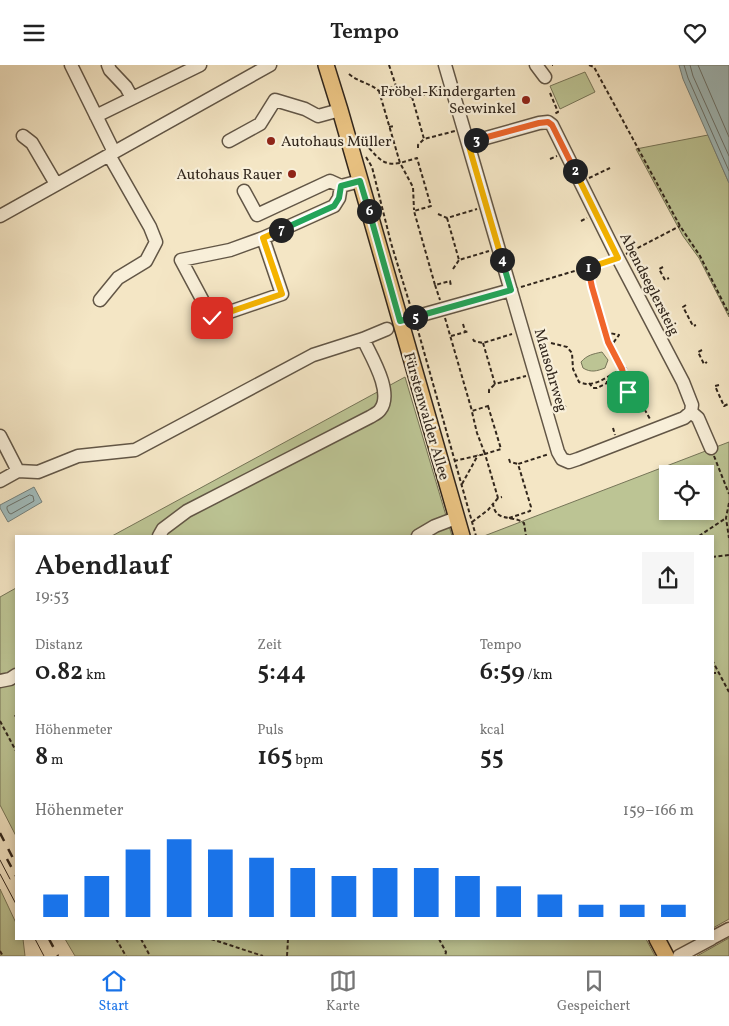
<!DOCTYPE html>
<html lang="de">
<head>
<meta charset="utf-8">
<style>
	body { margin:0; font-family:Vollkorn,serif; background:#f6f6f6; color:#222; height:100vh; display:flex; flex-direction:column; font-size:19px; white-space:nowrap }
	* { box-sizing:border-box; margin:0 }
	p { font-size:16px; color:#767676 }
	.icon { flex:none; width:28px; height:28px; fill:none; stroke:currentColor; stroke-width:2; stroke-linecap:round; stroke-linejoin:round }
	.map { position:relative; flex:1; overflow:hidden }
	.details { position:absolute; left:15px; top:470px; width:699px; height:405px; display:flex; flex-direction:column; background:#fff; border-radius:0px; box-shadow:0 2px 8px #0003 }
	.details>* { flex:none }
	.fabs { position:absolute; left:659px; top:400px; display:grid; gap:10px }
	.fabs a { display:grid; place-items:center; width:55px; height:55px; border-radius:0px; background:#fff; box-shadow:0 2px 8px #0003; font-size:25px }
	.pin { position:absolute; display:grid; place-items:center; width:42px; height:42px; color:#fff; margin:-21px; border-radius:10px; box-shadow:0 2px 8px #0006 }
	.km { position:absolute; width:25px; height:25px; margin:-12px; border-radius:50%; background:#222; color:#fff; font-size:14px; line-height:25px; text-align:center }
	.round { display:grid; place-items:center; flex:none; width:52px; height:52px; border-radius:0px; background:#f6f6f6 }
	.summary { display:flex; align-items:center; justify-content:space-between; height:85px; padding:0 20px }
	h1 { font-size:28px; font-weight:600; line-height:38px }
	.metrics { display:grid; grid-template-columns:repeat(3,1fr); gap:8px; height:85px; padding:5px 20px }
	.metrics div { display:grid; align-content:center }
	.metrics b { font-size:25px; font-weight:600 }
	.metrics small { font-size:14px; font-weight:400 }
	.metrics p { font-size:14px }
	.chart { height:140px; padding:10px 20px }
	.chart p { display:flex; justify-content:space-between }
	.chart svg { width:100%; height:90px; margin-top:5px; stroke:#1a73e8; stroke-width:6 }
	header { display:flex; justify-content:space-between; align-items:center; height:65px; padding:0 20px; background:#fff; font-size:22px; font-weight:600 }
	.tab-bar { display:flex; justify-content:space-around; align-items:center; height:70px; border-top:1px solid #e0e0e0; background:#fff; font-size:14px; color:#767676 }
	.tab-bar a { display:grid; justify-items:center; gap:2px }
	.tab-bar .on { color:#1a73e8 }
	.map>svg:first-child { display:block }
	.green { fill:#bcc494; stroke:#767558; fill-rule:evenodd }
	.water { fill:#a1bdbe; stroke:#74817d }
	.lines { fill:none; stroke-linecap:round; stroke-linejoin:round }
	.shore { stroke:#69726d; stroke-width:1 }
	.minor-casing { stroke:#625646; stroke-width:15 }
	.major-casing { stroke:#31261c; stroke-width:18 }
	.path { stroke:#31261c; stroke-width:2; stroke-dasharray:4 2.5; stroke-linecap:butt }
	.minor { stroke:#f8efd9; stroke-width:12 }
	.major { stroke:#eac382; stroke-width:15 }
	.tram { stroke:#31261c; stroke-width:1 }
	.rail { stroke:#31261c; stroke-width:2.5; stroke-dasharray:9 9; stroke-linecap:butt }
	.split-1-casing { stroke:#fff; stroke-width:10 }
	.split-2-casing { stroke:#fff; stroke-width:10 }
	.split-3-casing { stroke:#fff; stroke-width:10 }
	.split-4-casing { stroke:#fff; stroke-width:10 }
	.split-5-casing { stroke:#fff; stroke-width:10 }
	.split-6-casing { stroke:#fff; stroke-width:10 }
	.split-7-casing { stroke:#fff; stroke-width:10 }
	.split-8-casing { stroke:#fff; stroke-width:10 }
	.split-1 { stroke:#f0652b; stroke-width:6 }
	.split-2 { stroke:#f5b400; stroke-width:6 }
	.split-3 { stroke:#f0652b; stroke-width:6 }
	.split-4 { stroke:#f5b400; stroke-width:6 }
	.split-5 { stroke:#22a559; stroke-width:6 }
	.split-6 { stroke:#22a559; stroke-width:6 }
	.split-7 { stroke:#22a559; stroke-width:6 }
	.split-8 { stroke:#f5b400; stroke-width:6 }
	.poi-dot { fill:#8f2418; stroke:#f8efd9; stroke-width:2 }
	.labels { text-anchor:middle; stroke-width:4.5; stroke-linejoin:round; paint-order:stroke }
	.poi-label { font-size:15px; fill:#31261c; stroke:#f8efd9; text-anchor:end }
	.street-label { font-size:15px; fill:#31261c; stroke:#f8efd9 }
</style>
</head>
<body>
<header><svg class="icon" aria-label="menu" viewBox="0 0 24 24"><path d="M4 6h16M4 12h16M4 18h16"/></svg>Tempo<svg class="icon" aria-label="heart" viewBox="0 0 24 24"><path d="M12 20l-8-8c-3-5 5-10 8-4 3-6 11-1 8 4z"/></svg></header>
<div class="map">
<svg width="729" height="891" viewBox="0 0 729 891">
	<rect width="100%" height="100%" fill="#f4e6c5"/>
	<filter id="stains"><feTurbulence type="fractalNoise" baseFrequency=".004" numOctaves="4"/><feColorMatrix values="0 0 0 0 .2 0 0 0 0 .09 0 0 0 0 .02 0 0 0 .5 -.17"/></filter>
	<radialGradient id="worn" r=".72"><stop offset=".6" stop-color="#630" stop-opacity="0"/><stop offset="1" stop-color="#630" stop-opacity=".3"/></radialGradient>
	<path class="green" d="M585 7 595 27 560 44 550 21Z
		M708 70 729 118V252L699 193 683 171 636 84Z
		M602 287 608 295 605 303C597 306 591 308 583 303L581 297C587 290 593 289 602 287Z
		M405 312 452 471H112Z
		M729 377V854L713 863 712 471H484ZM668 409H705V446H668Z
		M16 523V771L0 740V532Z
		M0 824 16 858V874H23L25 891H0Z
		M729 873V891H697Z
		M65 874H646L655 891H75Z"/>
	<path class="water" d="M679 0H729V118L683 14Z
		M34 422 42 437 8 457 0 443V440Z"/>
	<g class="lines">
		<path class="shore" d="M684 0 688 13 729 106
			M690 0 693 11 729 91
			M698 0 729 72
			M30 430 33 431 34 436 11 449 9 448 7 444V442Z"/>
		<defs>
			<path id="minor" d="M71 0 114 87
				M108 0 110 5 126 22 132 33
				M445 0 558 387 562 394 569 397 578 394 684 353 691 347 692 340 683 317 618 193 552 60 548 57 539 58 468 78
				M536 0 545 12
				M96 51 200 0
				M23 71 32 78 56 119
				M229 76 260 59 275 35 305 44 318 51 340 45
				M244 126 257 150 330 116 341 121
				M0 151 270 0
				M263 173 230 185 181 195 212 253 282 229 263 173 334 141 339 133 341 121 360 116
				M100 235 118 213 146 196 156 177 150 162 109 90
				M400 256 511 225
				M691 347 698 353 711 383
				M0 371 18 406
				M0 416 18 406 38 407 78 391 135 385 313 290 363 274 387 264
				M159 471 163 464 187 446 370 352C373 350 378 348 380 345 394 328 371 291 363 274
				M418 471 435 461 456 453
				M0 616 10 614 16 610
				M712 873 729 864
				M679 891 711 874"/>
			<path id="major" d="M326 0 340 45 462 471
				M657 874 666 891"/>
		</defs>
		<use href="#minor" class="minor-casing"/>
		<use href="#major" class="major-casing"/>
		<path class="path" d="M389 0 396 21 379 26 400 98 417 93 431 141 414 146 435 220 450 216 451 221
			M552 0H553
			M589 0 594 2 680 161 700 191 729 249
			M349 9C358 17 370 18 379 26
			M462 26 469 24
			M402 28C412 37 431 27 442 24
			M550 28 558 47 554 49
			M412 32 424 74 455 66
			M389 62 394 61
			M369 83C379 94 384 101 400 98L413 122 414 145
			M418 83V80L424 74
			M366 92 372 102 391 178 411 243
			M550 94 557 91
			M589 113 610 103
			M438 149 447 153 477 144
			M447 153 459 195 489 186
			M581 156 587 153
			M626 189 680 161
			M588 202 592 222 608 277 622 304 628 327 642 340 650 354
			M663 202 659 204 665 215 669 213
			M453 204 459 195
			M435 220 440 235
			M521 222 608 196
			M686 240 683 242 693 261 696 260
			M445 253 472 346 491 340
			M463 259 465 266
			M417 262 476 471
			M605 267 619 270 611 281
			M451 271 469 266
			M473 274 474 276 483 278 512 269
			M483 278 495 319 526 311
			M551 278 567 282 572 288 573 304 579 317C597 325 611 306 627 303
			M702 285 698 287 704 299 707 297
			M589 318 593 323H597L607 318V314
			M719 320 715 321 724 341 728 339
			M489 328V325L495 319
			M488 341 501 384 485 389 498 433 502 432
			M556 343 565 341 566 344
			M613 363 615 370
			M714 391 729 429
			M509 394 510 397 518 399
			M454 396 485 389 477 368 472 347
			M462 419 478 390
			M498 433 493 439C496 458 511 449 524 458L526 471
			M729 438 726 453 729 473
			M509 453 530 446 531 442 518 399 549 389
			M472 457 488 445 493 439
			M699 471 726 453
			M712 492 729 490
			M712 595 729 627
			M712 608H719
			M15 650 16 652
			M0 656 16 686
			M116 874 126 891
			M141 874 150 891
			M211 874 263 891
			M439 874 446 887 445 891
			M0 886 3 891
			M287 891 288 874"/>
		<use href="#minor" class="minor"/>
		<use href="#major" class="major"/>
		<path class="tram" d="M0 795 10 814
			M0 809 16 839
			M35 874 44 891"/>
		<path class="rail" d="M0 768 16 799
			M7 794 16 811
			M49 874 58 891"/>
	</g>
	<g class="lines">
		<defs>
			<path id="split-1" d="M588 203 592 222 608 277 622 304 628 327"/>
			<path id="split-2" d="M575 106 618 193 588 203"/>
			<path id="split-3" d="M476 75 539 58 548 57 552 60 575 106"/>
			<path id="split-4" d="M476 75 468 78 502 195"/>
			<path id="split-5" d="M415 252 511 225 502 195"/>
			<path id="split-6" d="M369 146 400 256 415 252"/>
			<path id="split-7" d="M281 165 334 141 339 133 341 121 360 116 369 146"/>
			<path id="split-8" d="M212 253 282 229 263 173 281 165"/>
		</defs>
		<use href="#split-1" class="split-1-casing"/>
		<use href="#split-2" class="split-2-casing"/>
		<use href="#split-3" class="split-3-casing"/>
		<use href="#split-4" class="split-4-casing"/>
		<use href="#split-5" class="split-5-casing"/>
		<use href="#split-6" class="split-6-casing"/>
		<use href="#split-7" class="split-7-casing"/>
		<use href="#split-8" class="split-8-casing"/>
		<use href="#split-1" class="split-1"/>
		<use href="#split-2" class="split-2"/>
		<use href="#split-3" class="split-3"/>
		<use href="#split-4" class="split-4"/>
		<use href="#split-5" class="split-5"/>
		<use href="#split-6" class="split-6"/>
		<use href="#split-7" class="split-7"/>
		<use href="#split-8" class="split-8"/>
	</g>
	<g class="poi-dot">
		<circle cx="526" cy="35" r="5"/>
		<circle cx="271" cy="76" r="5"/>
		<circle cx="292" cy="109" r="5"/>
	</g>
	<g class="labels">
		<g class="poi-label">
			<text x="516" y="31">Fröbel-Kindergarten<tspan x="516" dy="17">Seewinkel</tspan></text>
			<text x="281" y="81" text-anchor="start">Autohaus Müller</text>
			<text x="282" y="114">Autohaus Rauer</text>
		</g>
		<g class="street-label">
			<text transform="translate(650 219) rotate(63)" y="5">Abendseglersteig</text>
			<text transform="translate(551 305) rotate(74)" y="5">Mausohrweg</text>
			<text transform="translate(427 351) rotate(74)" y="5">Fürstenwalder Allee</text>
		</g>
	</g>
	<rect width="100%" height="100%" filter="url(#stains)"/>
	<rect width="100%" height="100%" fill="url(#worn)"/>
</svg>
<div class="fabs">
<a><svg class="icon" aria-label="locate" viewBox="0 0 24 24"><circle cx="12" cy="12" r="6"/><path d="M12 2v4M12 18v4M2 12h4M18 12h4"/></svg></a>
</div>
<div class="pin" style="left:628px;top:327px;background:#1e9e55"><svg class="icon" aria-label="arrive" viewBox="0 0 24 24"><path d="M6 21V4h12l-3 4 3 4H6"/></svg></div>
<div class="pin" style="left:212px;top:253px;background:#d93025"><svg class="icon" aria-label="check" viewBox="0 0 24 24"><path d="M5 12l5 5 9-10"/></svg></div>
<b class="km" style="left:588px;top:203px">1</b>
<b class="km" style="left:575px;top:106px">2</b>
<b class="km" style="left:476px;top:75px">3</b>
<b class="km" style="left:502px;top:195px">4</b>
<b class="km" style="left:415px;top:252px">5</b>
<b class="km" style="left:369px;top:146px">6</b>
<b class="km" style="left:281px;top:165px">7</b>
<section class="details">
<div class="summary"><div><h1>Abendlauf</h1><p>19:53</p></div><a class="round"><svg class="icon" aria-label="share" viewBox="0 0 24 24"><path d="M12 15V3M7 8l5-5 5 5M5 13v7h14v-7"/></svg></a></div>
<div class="metrics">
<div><p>Distanz</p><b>0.82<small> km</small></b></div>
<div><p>Zeit</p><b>5:44</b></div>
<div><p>Tempo</p><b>6:59<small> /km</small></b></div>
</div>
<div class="metrics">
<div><p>Höhenmeter</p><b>8<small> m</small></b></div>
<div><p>Puls</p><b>165<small> bpm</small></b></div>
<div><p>kcal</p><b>55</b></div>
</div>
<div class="chart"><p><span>Höhenmeter</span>159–166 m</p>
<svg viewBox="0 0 160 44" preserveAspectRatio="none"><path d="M5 44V33M15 44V24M25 44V11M35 44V6M45 44V11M55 44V15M65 44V20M75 44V24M85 44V20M95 44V20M105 44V24M115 44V29M125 44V33M135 44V38M145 44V38M155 44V38"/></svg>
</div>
</section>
</div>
<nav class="tab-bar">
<a class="on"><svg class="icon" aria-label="home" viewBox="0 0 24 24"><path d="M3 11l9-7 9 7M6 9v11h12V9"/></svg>Start</a>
<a><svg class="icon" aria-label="map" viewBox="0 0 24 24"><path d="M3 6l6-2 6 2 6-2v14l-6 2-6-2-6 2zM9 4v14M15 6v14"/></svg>Karte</a>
<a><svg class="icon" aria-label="saved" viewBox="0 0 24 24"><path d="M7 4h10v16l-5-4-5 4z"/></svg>Gespeichert</a>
</nav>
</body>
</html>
